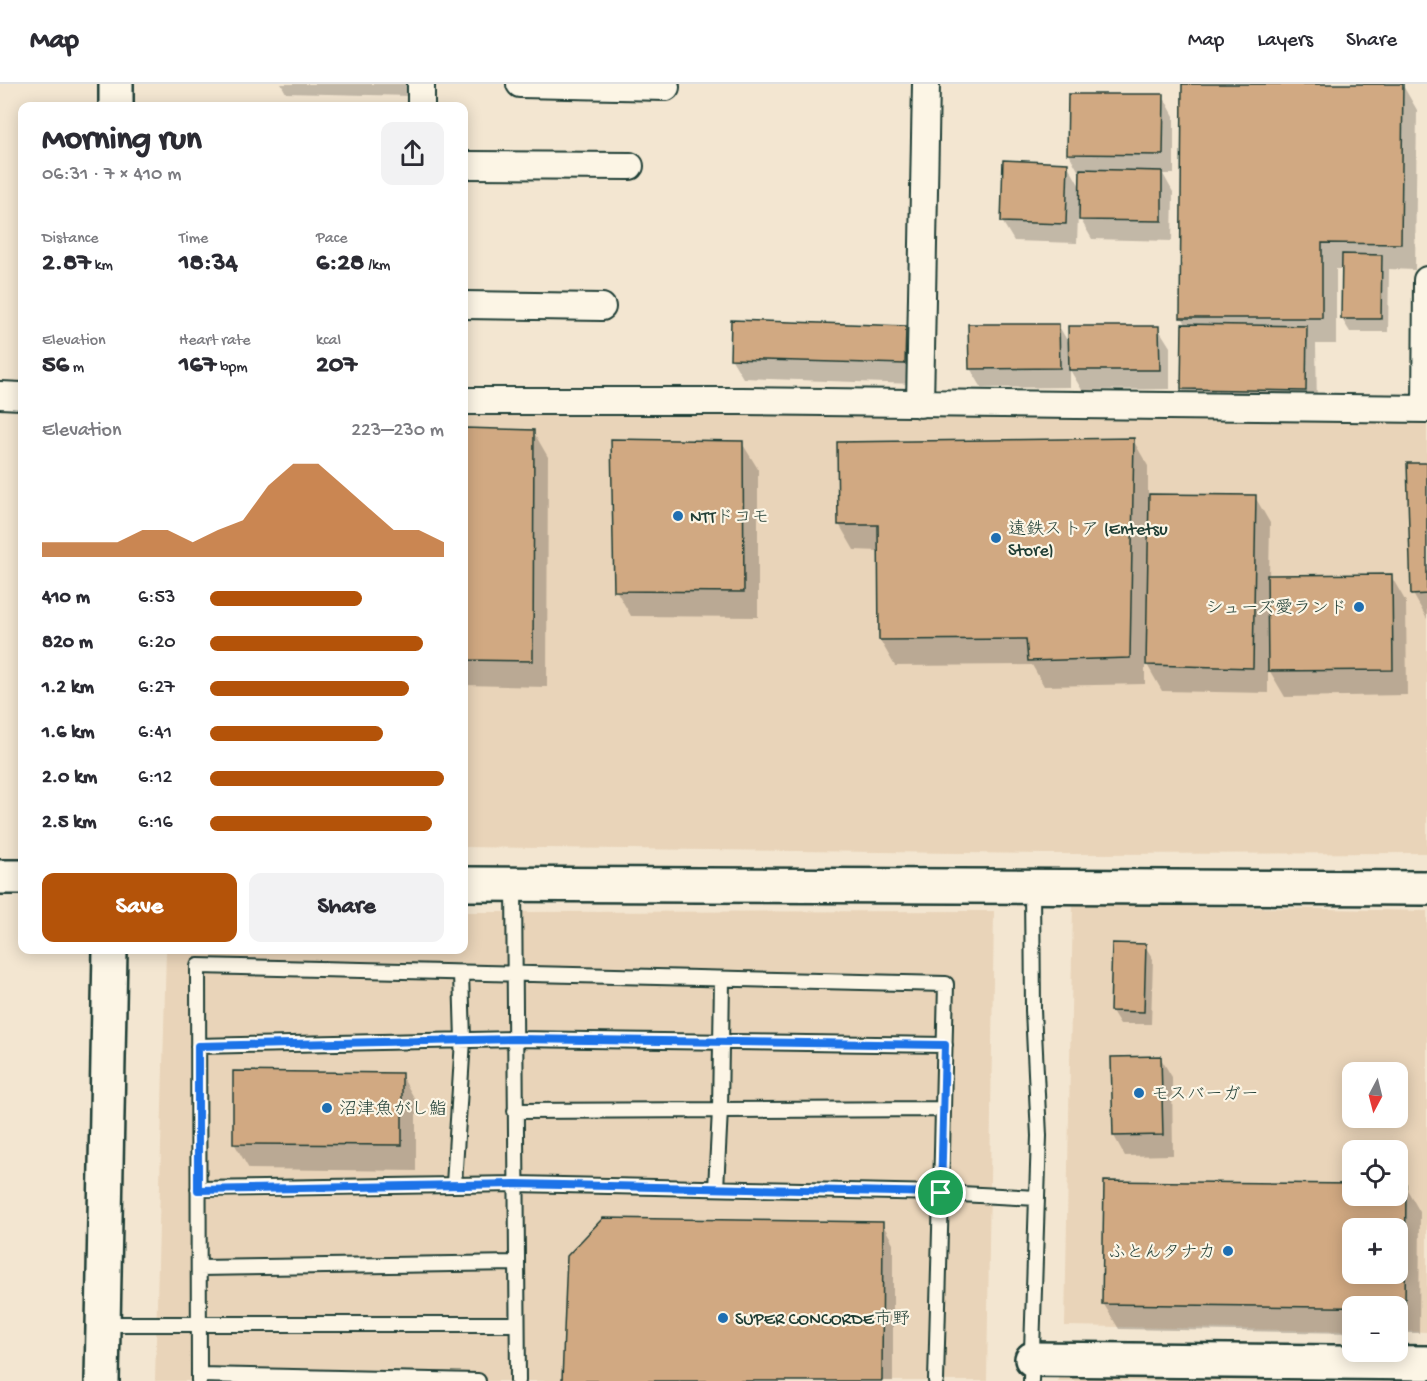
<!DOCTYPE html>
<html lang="en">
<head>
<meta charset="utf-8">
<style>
	body { margin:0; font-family:"Gochi Hand","Klee One",sans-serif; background:#f2f2f3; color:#2b2b33; height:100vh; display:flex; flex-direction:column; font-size:22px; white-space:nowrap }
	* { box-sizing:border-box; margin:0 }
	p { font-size:20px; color:#7c7c81 }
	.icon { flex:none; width:33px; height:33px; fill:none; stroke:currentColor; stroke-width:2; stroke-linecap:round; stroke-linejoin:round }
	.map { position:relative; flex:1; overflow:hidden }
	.panel { position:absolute; left:18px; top:18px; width:450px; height:852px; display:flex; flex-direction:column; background:#fff; border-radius:12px; box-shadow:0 3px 15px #0003 }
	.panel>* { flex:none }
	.needle { width:39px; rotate:187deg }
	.tools { position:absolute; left:1342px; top:978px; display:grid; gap:12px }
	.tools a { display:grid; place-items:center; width:66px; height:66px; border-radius:12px; background:#fff; box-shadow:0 3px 15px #0003; font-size:30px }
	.pin { position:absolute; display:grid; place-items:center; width:51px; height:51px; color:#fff; margin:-26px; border:3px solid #fff; border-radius:50%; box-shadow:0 2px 6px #0007 }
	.round { display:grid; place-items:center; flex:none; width:63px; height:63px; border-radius:12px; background:#f2f2f3 }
	.overview { display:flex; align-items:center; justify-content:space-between; height:102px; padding:0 24px }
	h1 { font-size:33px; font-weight:800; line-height:45px }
	.stats { display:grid; grid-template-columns:repeat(3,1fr); gap:9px; height:102px; padding:6px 24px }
	.stats div { display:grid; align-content:center }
	.stats b { font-size:26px; font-weight:800 }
	.stats small { font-size:16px; font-weight:400 }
	.stats p { font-size:16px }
	.chart { height:168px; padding:12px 24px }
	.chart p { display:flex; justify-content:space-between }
	.chart svg { width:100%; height:108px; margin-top:6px; fill:#b45309; opacity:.7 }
	.cta { display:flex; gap:12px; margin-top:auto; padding:12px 24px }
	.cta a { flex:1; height:69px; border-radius:12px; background:#b45309; color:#fff; font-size:24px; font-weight:800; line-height:69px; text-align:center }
	.cta a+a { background:#f2f2f3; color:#2b2b33 }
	ul { padding:0 24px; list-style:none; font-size:20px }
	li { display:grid; grid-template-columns:96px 72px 1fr; align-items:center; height:45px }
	li i { height:15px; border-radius:8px; background:#b45309 }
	header { display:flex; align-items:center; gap:36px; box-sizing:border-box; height:84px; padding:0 30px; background:#fff; border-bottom:2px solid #e1e1e2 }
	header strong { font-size:28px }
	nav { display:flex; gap:33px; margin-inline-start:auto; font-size:21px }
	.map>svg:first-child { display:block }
	.built { fill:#e9d4b9; fill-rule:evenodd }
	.shadow { fill:#0003; fill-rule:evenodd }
	.building { fill:#d1a982; stroke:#1f3d34; stroke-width:1.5; fill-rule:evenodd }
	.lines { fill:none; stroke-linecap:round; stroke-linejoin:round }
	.lane-casing { stroke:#1f3d34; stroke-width:18 }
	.street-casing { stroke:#1f3d34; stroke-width:30 }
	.secondary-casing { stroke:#1f3d34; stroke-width:38 }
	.lane { stroke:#fcf5e5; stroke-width:14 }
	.street { stroke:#fcf5e5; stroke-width:26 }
	.secondary { stroke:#fcf5e5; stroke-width:33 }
	.route-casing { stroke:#fff; stroke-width:12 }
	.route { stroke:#1a73e8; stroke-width:8 }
	.poi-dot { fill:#1f6fb2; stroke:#fcf5e5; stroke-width:2 }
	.labels { text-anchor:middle; stroke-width:4.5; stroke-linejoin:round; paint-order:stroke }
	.poi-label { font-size:18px; fill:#1f3d34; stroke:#fcf5e5; text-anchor:start }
</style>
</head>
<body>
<header>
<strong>Map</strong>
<nav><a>Map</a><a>Layers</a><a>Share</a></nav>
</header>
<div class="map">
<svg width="1427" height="1297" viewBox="0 0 1427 1297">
	<rect width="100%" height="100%" fill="#f3e6d1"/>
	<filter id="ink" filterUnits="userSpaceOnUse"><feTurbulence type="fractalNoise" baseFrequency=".0167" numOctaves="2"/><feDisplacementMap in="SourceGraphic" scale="12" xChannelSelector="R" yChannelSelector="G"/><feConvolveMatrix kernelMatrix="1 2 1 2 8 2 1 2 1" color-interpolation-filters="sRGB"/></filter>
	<g filter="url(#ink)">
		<path class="built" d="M464 327 1162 332 1427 339V769L1045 770 464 763Z
			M1073 820 1427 827V1248L1398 1247V1222H1353V1247L1065 1242ZM1353 988H1398V1034H1353ZM1353 1066H1398V1112H1353ZM1353 1144H1398V1190H1353Z
			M994 827 987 1297H155L166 866H464V828Z
			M1058 1285 1427 1294V1297H1058Z"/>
		<path class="shadow" d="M281 0H411V12L286 9Z
			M1183 0H1402L1417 26 1415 186 1389 185 1388 248H1350L1342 235 1343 185H1336V260H1316L1317 326 1194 325 1182 305 1187 242 1182 233Z
			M1163 12 1174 32V90H1163L1173 108 1172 157 1092 155 1078 131 1077 159 1014 157 1002 137 1067 80 1081 104 1080 90 1069 70Z
			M1058 241 1070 261 1158 244 1170 263V305L1082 306 1070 286V303L982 304 970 284Z
			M905 243 916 263 915 300 743 294 731 274Z
			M464 346 533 347 548 373 547 603 464 601Z
			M1133 356 1148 382V411L1255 413 1270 439 1269 493 1391 492 1406 518 1407 611 1285 613 1268 584V609L1162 607 1145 577V600L1044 602 1032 581 895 582 880 556V467L854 466 839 440Z
			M742 359 758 385V533L631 532 616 506Z
			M1427 381V535L1413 510Z
			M1145 862 1153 875 1151 940H1120L1112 927Z
			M1160 973 1172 993 1173 1071 1125 1072 1114 1052 1112 974Z
			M401 991 416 1017V1087L249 1085 234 1059Z
			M1353 1101V1112H1398V1102H1405L1420 1128 1419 1249H1398V1222H1353V1249L1119 1245 1103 1219ZM1353 1144H1398V1190H1353Z
			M882 1139 893 1159V1297H564Z"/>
		<path class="building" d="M1182 0H1403L1401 160 1322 159V234H1180Z
			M1068 10H1164L1163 71 1067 70Z
			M1003 76 1068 79 1066 140 1001 138Z
			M1080 85 1162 87V137L1079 136Z
			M1342 170 1382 171 1381 235H1341Z
			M731 236 906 242 905 280 730 275Z
			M968 240H1059L1060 284 969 285Z
			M1182 240 1307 242 1306 307 1181 305Z
			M1068 242H1159L1160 286H1069Z
			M464 344 534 346 533 577 464 576Z
			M1134 354 1130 574 1028 577 1026 555 879 556 878 441H838L837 358Z
			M611 355 743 357 744 508 614 507Z
			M1407 379H1427V510L1411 511Z
			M1149 410 1256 411 1253 584 1146 581Z
			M1392 490 1393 586 1268 587 1267 491Z
			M1112 859 1146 860 1144 928 1110 927Z
			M1161 972 1163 1051 1113 1052 1111 973Z
			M233 987 402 989V1061L233 1060Z
			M1104 1097 1353 1100V1112H1398V1100H1406L1405 1224 1102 1220ZM1353 1144H1398V1190H1353Z
			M603 1134 883 1138 882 1297H562L567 1172Z"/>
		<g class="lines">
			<defs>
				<path id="lane" d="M514 801 518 1297
					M198 962 515 955 945 961
					M515 1027 943 1025
					M454 1100 463 956 461 889
					M716 1104 720 1026 722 896
					M198 1105 516 1100 941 1109 946 900 198 882 199 1297
					M199 1184 516 1179
					M103 1240H517
					M199 1291 478 1297
					M936 1297 941 1109 1037 1114
					M1031 1297 1039 1052 1033 926 1032 804"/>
				<path id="street" d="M520 0 666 3
					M421 22V0
					M464 81 630 82
					M464 221 602 223
					M0 311 22 312
					M464 317H740L1427 325
					M920 320 926 0
					M1426 325 1427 196"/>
				<path id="secondary" d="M116 22V0
					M0 793H22
					M464 800 1427 804
					M1032 1275 1427 1279
					M102 1297 110 866"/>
			</defs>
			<use href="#lane" class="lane-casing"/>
			<use href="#street" class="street-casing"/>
			<use href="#secondary" class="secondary-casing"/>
			<use href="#lane" class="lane"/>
			<use href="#street" class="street"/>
			<use href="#secondary" class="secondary"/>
		</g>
	</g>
	<g class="lines" filter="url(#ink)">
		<defs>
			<path id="route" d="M515 955 945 961 941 1109 516 1100 198 1106V962Z"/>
		</defs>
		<use href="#route" class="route-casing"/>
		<use href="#route" class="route"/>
	</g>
	<g class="poi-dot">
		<circle cx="678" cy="432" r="6"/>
		<circle cx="996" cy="454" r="6"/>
		<circle cx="1359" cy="523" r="6"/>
		<circle cx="1139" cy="1009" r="6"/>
		<circle cx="327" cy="1024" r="6"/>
		<circle cx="1228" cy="1167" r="6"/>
		<circle cx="723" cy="1234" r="6"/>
	</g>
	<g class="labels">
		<g class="poi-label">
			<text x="690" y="438">NTTドコモ</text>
			<text x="1008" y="450">遠鉄ストア (Entetsu<tspan x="1008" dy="21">Store)</tspan></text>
			<text x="1347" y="529" text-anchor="end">シューズ愛ランド</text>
			<text x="1151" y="1015">モスバーガー</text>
			<text x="339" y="1030">沼津魚がし鮨</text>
			<text x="1216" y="1173" text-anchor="end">ふとんタナカ</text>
			<text x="735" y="1240">SUPER CONCORDE市野</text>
		</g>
	</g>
</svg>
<div class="tools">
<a><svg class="needle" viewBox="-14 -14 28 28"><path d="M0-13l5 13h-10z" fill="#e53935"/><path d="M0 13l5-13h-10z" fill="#7c7c81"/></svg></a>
<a><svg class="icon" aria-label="locate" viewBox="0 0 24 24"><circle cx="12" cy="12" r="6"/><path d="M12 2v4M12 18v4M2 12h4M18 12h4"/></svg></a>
<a>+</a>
<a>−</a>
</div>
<div class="pin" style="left:941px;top:1109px;background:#1e9e55"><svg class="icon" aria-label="arrive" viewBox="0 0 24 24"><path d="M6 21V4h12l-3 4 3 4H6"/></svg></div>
<section class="panel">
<div class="overview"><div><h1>Morning run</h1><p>06:31 · 7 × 410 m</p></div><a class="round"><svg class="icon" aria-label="share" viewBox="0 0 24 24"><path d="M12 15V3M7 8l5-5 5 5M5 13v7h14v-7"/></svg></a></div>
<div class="stats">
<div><p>Distance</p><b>2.87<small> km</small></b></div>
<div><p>Time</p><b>18:34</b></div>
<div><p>Pace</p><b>6:28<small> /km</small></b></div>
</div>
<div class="stats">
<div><p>Elevation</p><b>56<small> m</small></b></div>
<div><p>Heart rate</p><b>167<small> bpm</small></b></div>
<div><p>kcal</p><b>207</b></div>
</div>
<div class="chart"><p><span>Elevation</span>223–230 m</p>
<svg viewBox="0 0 160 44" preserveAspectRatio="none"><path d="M0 44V38L10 38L20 38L30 38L40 33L50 33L60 38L70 33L80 29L90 15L100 6L110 6L120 15L130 24L140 33L150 33L160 38V44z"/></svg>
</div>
<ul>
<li><b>410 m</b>6:53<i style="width:65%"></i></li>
<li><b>820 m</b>6:20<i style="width:91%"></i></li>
<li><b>1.2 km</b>6:27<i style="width:85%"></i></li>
<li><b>1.6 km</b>6:41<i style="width:74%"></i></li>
<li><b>2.0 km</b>6:12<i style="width:100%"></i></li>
<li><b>2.5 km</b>6:16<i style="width:95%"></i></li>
</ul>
<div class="cta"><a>Save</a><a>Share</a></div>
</section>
</div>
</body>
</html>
